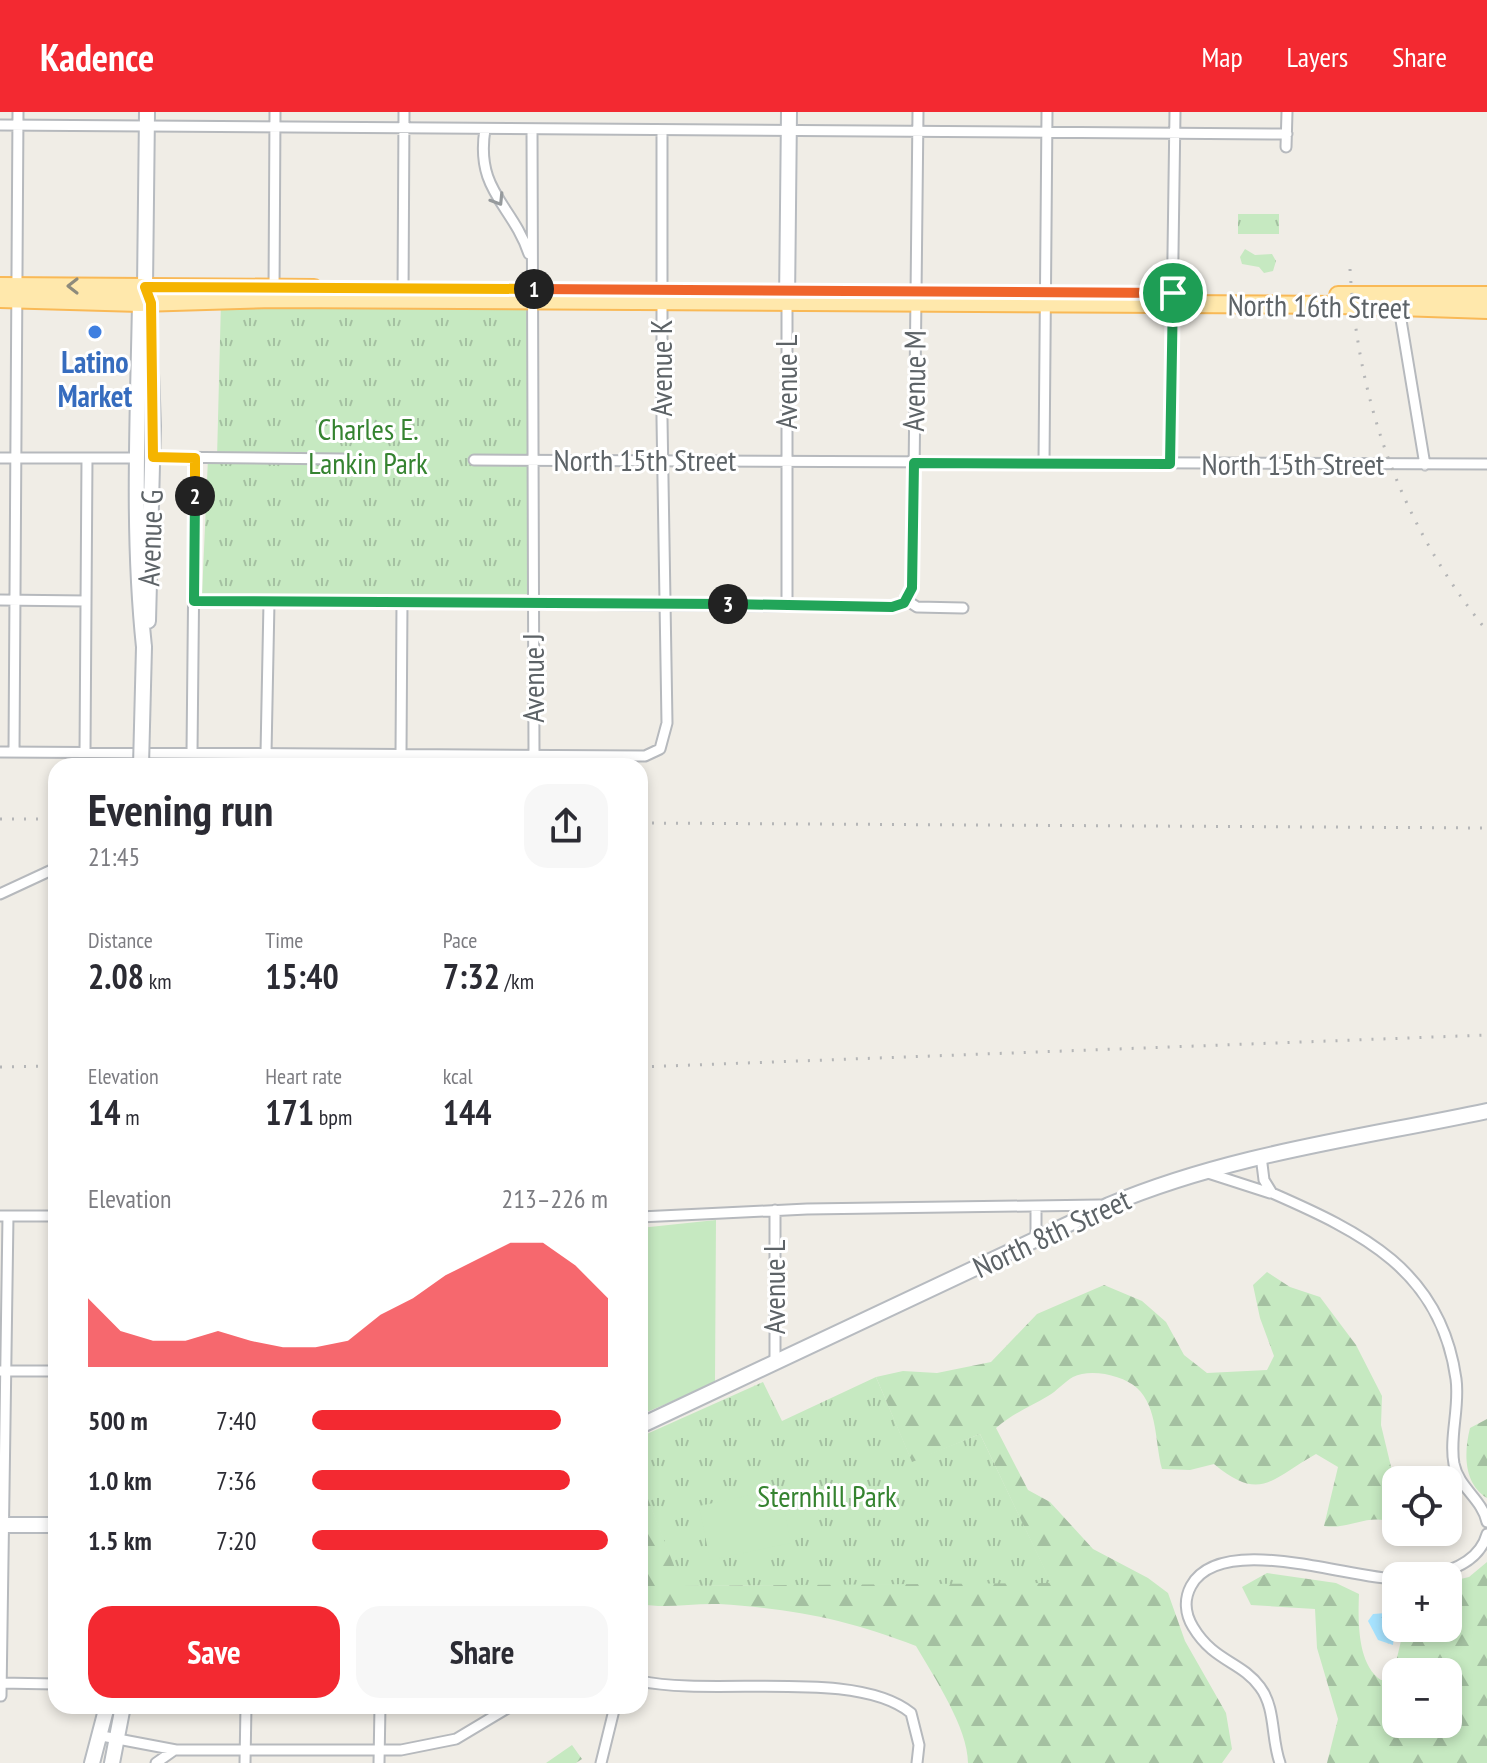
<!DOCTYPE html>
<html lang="en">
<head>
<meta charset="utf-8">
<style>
	body { margin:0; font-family:"PT Sans Narrow",sans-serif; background:#f7f7f7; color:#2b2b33; height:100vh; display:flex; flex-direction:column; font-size:30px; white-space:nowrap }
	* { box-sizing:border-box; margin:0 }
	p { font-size:26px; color:#7c7c81 }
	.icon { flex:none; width:44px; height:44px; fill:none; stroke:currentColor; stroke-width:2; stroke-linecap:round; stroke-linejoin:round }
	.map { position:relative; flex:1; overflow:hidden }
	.sheet { position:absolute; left:48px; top:646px; width:600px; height:956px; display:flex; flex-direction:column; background:#fff; border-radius:24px; box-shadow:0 4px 12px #0003 }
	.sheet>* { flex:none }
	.fabs { position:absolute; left:1382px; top:1354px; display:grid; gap:16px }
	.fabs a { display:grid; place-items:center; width:80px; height:80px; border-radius:16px; background:#fff; box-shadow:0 4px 12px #0003; font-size:40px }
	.pin { position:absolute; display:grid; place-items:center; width:68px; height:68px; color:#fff; margin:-34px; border:4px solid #fff; border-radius:50%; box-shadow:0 2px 8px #0007 }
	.km { position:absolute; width:40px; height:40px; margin:-20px; border-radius:50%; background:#222; color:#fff; font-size:22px; line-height:40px; text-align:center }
	.round { display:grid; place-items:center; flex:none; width:84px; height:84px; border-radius:24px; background:#f7f7f7 }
	.headline { display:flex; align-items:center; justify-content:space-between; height:136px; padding:0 40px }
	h1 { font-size:44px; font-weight:700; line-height:60px }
	.metrics { display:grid; grid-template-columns:repeat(3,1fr); gap:12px; height:136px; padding:8px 40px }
	.metrics div { display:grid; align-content:center }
	.metrics b { font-size:34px; font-weight:700 }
	.metrics small { font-size:22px; font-weight:400 }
	.metrics p { font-size:22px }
	.chart { height:224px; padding:16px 40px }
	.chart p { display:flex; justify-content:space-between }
	.chart svg { width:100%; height:144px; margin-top:8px; fill:#f32931; opacity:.7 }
	.action { display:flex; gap:16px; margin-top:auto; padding:16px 40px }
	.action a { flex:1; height:92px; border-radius:24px; background:#f32931; color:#fff; font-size:32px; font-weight:700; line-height:92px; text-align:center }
	.action a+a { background:#f7f7f7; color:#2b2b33 }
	ul { padding:0 40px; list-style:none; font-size:26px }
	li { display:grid; grid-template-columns:128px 96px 1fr; align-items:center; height:60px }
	li i { height:20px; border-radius:10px; background:#f32931 }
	header { display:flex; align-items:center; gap:48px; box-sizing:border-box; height:112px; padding:0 40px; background:#f32931; color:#fff }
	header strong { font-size:38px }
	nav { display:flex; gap:44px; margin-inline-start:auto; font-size:28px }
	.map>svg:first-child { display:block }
	.grass { fill:url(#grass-tufts) }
	.forest { fill:url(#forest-firs); fill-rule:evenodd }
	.garden { fill:#c6e9c1 }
	.water { fill:url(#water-ripples) }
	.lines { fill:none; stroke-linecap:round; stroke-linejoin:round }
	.street-casing { stroke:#b6b9bd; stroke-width:13 }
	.secondary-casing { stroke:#b7bbc0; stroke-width:18 }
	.primary-casing { stroke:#f9b956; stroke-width:20 }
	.street { stroke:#fff; stroke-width:9 }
	.secondary { stroke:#fff; stroke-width:14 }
	.primary { stroke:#ffe8ac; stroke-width:16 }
	.rail { stroke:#b5b6b7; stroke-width:3; stroke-dasharray:2 10; stroke-linecap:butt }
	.secondary-bridge-casing { stroke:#b7bbc0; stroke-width:18; stroke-linecap:butt }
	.secondary-bridge { stroke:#fff; stroke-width:14 }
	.oneway { stroke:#969a9c }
	.oneway2 { stroke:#8e8b7c }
	.split-1-casing { stroke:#fff; stroke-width:16 }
	.split-2-casing { stroke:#fff; stroke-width:16 }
	.split-3-casing { stroke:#fff; stroke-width:16 }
	.split-4-casing { stroke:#fff; stroke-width:16 }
	.split-1 { stroke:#f0652b; stroke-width:10 }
	.split-2 { stroke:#f5b400; stroke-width:10 }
	.split-3 { stroke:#22a559; stroke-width:10 }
	.split-4 { stroke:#22a559; stroke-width:10 }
	.shop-dot { fill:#3f7fe0; stroke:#fff; stroke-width:3 }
	.labels { text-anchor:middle; stroke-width:6; stroke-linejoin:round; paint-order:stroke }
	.street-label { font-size:30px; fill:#5d6367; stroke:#fff }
	.shop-label { font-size:30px; font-weight:bold; fill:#366cbe; stroke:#fff }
	.park-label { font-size:30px; fill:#358330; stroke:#fff }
</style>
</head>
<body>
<header>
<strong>Kadence</strong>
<nav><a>Map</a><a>Layers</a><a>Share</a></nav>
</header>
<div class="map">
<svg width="1487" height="1651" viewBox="0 0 1487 1651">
	<defs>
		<pattern id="grass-tufts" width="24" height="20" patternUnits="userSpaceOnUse" patternTransform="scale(2)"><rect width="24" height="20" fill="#c6e9c1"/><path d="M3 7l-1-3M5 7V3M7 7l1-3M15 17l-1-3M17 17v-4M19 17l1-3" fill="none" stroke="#a4c0a1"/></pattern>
		<pattern id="forest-firs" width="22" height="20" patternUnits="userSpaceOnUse" patternTransform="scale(2)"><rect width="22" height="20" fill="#c6e9c1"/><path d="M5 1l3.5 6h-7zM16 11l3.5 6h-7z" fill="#a4c0a1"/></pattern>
		<pattern id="water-ripples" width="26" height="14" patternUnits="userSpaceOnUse" patternTransform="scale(2)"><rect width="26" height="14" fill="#a7e3ff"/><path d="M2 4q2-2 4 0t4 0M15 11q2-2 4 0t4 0" fill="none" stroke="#8bbcd2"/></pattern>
	</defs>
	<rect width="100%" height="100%" fill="#f0ede6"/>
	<path class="grass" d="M1238 102H1279V122H1238Z
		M1245 137 1255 143 1272 142 1276 149 1273 159 1264 161 1259 155 1242 152 1240 145Z
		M532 188 534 482 202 483 208 346H217L221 189Z
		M876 1265 912 1349 980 1322 1052 1472 681 1474 640 1367V1325L763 1270 782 1309Z"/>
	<path class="forest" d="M1267 1160 1290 1175 1320 1185 1356 1233 1382 1284 1381 1313 1393 1363 1399 1368H1396V1411C1365 1400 1352 1418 1324 1414L1338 1355 1316 1342C1271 1367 1261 1391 1214 1352L1190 1358 1162 1357C1155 1332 1158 1295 1137 1276 1123 1263 1090 1256 1073 1265 1064 1270 1057 1279 1048 1284 1030 1295 1013 1301 996 1316L1028 1378 1050 1390 1093 1437 1148 1466 1168 1481 1185 1529 1226 1601 1232 1637 1222 1651H968C968 1616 934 1565 916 1534 846 1507 794 1497 719 1492 692 1491 667 1497 640 1492V1390L648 1387 682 1474 1051 1471 980 1322 912 1350 876 1265 903 1259 937 1261 991 1250 1037 1202 1104 1173 1142 1189 1166 1210 1184 1243 1207 1261 1267 1258 1274 1244 1260 1206 1253 1173Z
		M1487 1307V1386C1463 1371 1464 1340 1470 1316Z
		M1487 1450V1651H1327L1338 1607 1317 1536 1315 1497 1251 1493 1242 1475 1267 1461 1336 1471 1359 1482C1358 1508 1357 1552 1381 1568L1392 1567 1404 1516H1448V1470L1469 1465ZM1448 1560V1612H1396V1560Z
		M572 1633 582 1647 576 1651H546Z"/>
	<path class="garden" d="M716 1108 715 1271 640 1303V1116Z
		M780 1377 791 1431 710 1448 699 1394Z"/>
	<path class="water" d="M1386 1501 1396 1504 1393 1533 1378 1528 1368 1509 1373 1502Z"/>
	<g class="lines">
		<defs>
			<path id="street" d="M0 13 1287 22
				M485 17C475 79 512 92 529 142
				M532 17 534 642
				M1286 35 1287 0
				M274 180 275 0
				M403 187 404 0
				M787 190V492
				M1399 196 1425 353
				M153 345 343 347
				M0 346H136
				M474 348 1487 352
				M1044 351 1047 0
				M1170 352 1175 0
				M0 488 86 489
				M906 488 912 476 913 456 918 0
				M906 488 917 495 963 496
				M194 489 892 495 906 488
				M0 640 645 644 660 637 667 611 662 307V18
				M14 640 18 0
				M85 640 87 346
				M192 641 195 346
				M266 641 269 490
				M401 641 402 490
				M0 782 56 756
				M1261 1044 1264 1068 1272 1081C1361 1120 1441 1158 1456 1267 1460 1295 1449 1325 1454 1352 1459 1376 1482 1387 1487 1410
				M1208 1061 1270 1081
				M1036 1094V1130
				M0 1104H56
				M640 1105 807 1097 1100 1093
				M775 1252V1098
				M0 1259H56
				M1428 1464C1453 1459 1480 1448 1487 1422
				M640 1569C714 1585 856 1556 911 1601L919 1633 917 1651
				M0 1571 56 1572
				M1 1584 8 1104
				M102 1624 176 1638H401L456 1627 511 1594
				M156 1651 173 1639
				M245 1651 246 1594
				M379 1651 380 1594
				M601 1651 615 1594
				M1280 1651C1271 1627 1276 1596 1260 1575 1241 1549 1214 1550 1193 1515 1185 1502 1184 1487 1191 1474 1220 1420 1348 1466 1396 1467"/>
			<path id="secondary" d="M148 183 153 314 148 509
				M787 190 789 0
				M144 535C132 420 138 306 140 191L145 175 147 0
				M640 1314 1109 1093C1230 1042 1360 1026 1487 999
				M0 1413H56
				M92 1651 107 1594
				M112 1651 123 1594"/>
			<path id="primary" d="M0 174 314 176
				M1338 183H1487
				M0 187 140 191 274 187 1340 193 1487 198"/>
		</defs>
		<use href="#street" class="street-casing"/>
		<use href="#secondary" class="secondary-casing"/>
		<use href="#primary" class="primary-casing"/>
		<use href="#street" class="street"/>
		<use href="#secondary" class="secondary"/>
		<use href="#primary" class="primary"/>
		<path class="rail" d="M1350 157C1358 292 1401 413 1487 519
			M0 707H56
			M640 711 1487 716
			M0 955 56 954
			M640 955 1487 923"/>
		<defs>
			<path id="secondary-bridge" d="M141 654 144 535"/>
		</defs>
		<use href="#secondary-bridge" class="secondary-bridge-casing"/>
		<use href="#secondary-bridge" class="secondary-bridge"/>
	</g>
	<defs><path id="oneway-chevron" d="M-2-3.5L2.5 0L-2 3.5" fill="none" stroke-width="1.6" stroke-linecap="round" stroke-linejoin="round" transform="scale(2)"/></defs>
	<use class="oneway" href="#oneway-chevron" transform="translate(498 88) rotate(58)"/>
	<use class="oneway2" href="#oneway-chevron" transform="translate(73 174) rotate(-180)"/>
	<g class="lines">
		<defs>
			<path id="split-1" d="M534 177 1173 181"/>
			<path id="split-2" d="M195 384V346L153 345 151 191 145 175 534 177"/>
			<path id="split-3" d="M195 384 194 489 728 492"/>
			<path id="split-4" d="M728 492 892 495 904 491 912 476 914 351 1170 352 1173 181"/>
		</defs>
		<use href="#split-1" class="split-1-casing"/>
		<use href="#split-2" class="split-2-casing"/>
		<use href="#split-3" class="split-3-casing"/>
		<use href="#split-4" class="split-4-casing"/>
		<use href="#split-1" class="split-1"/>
		<use href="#split-2" class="split-2"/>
		<use href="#split-3" class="split-3"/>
		<use href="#split-4" class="split-4"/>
	</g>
	<circle class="shop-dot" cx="95" cy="220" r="8"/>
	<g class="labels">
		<g class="street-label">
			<text transform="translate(1319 195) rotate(1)" y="10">North 16th Street</text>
			<text transform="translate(662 256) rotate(-90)" y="10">Avenue K</text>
			<text transform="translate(915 269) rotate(-89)" y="10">Avenue M</text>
			<text transform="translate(787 270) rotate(-90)" y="10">Avenue L</text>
			<text x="645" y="359">North 15th Street</text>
			<text x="1293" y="363">North 15th Street</text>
			<text transform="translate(151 426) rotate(-88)" y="10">Avenue G</text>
			<text transform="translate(534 566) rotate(-90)" y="10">Avenue J</text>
			<text transform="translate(1052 1122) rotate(-25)" y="10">North 8th Street</text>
			<text transform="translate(775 1175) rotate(-90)" y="10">Avenue L</text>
		</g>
		<g class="shop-label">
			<text x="95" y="261">Latino<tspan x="95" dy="34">Market</tspan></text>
		</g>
		<g class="park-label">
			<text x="368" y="328">Charles E.<tspan x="368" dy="34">Lankin Park</tspan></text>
			<text x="827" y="1395">Sternhill Park</text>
		</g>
	</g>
</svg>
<div class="fabs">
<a><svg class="icon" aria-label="locate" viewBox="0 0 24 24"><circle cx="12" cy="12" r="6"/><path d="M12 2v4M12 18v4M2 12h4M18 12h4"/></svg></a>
<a>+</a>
<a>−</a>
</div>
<div class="pin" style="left:1173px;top:181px;background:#1e9e55"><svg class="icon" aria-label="arrive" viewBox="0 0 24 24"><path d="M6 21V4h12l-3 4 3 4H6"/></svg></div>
<b class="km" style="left:534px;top:177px">1</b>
<b class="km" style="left:195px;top:384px">2</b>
<b class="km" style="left:728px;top:492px">3</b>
<section class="sheet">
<div class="headline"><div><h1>Evening run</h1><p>21:45</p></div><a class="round"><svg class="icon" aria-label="share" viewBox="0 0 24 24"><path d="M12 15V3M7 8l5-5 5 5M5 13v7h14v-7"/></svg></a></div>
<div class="metrics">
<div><p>Distance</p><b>2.08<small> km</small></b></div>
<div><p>Time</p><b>15:40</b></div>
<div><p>Pace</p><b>7:32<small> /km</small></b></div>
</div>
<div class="metrics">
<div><p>Elevation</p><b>14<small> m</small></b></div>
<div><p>Heart rate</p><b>171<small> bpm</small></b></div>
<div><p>kcal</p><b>144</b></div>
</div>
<div class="chart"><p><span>Elevation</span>213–226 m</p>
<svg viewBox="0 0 160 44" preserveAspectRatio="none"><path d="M0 44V23L10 33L20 36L30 36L40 33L50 36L60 38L70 38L80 36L90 28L100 23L110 16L120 11L130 6L140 6L150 13L160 23V44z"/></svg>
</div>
<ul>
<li><b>500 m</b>7:40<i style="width:84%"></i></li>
<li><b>1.0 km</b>7:36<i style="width:87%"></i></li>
<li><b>1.5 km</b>7:20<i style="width:100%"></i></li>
</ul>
<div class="action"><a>Save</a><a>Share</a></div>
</section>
</div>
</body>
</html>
